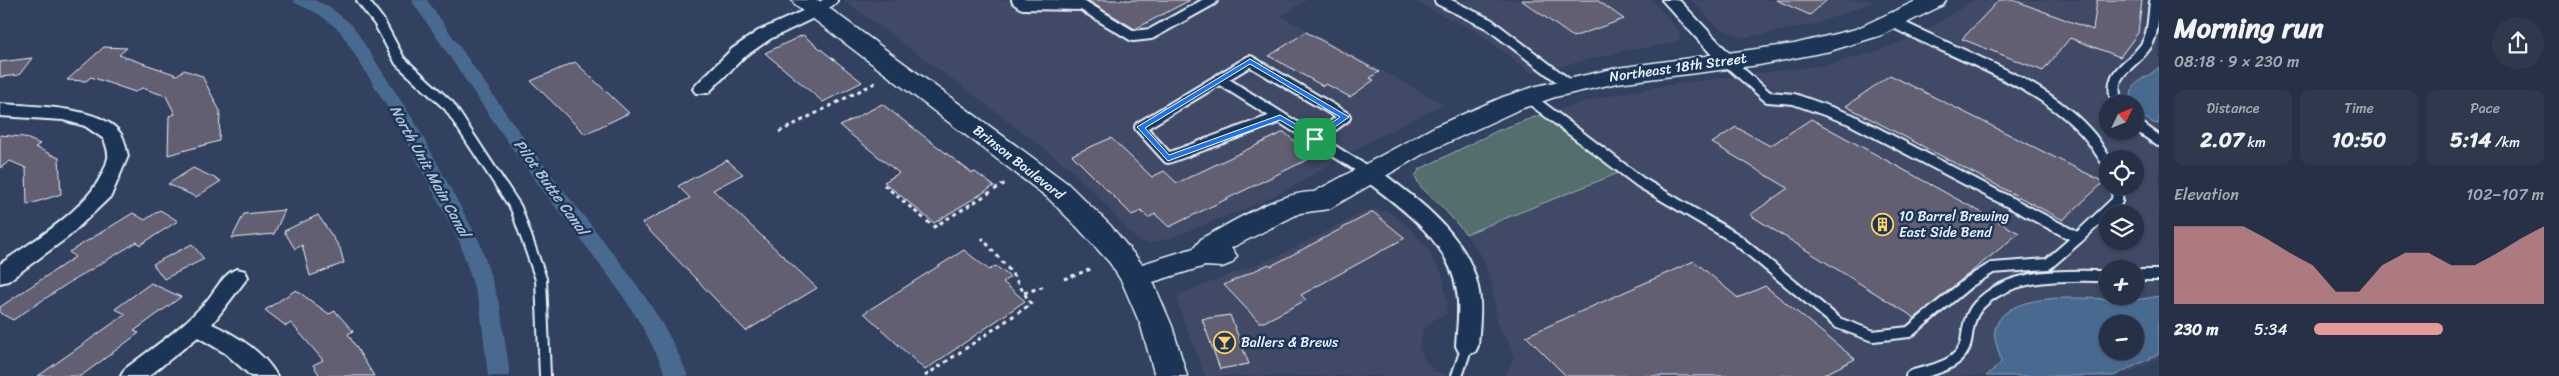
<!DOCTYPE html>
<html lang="en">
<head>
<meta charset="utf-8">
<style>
	body { margin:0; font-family:Sriracha,sans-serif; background:#2e394e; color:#f1f3f6; height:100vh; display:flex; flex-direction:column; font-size:19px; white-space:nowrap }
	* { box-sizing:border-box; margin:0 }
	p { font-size:16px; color:#a4a9b4 }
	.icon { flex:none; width:28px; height:28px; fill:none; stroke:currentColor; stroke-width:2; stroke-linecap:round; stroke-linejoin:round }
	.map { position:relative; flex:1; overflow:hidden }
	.panel { display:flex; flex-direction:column; background:#263147; width:400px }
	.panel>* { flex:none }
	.needle { width:32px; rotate:47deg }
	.fabs { position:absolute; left:2099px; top:95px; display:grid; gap:10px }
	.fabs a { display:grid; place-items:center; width:45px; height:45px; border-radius:50%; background:#263147; box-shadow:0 1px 4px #0004,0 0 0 1px #424c60; font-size:25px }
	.pin { position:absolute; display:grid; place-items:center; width:42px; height:42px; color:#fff; margin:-21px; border-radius:10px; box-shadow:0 2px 8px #0006 }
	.round { display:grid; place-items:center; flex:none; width:52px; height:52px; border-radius:26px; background:#2e394e }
	.overview { display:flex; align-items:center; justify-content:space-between; height:85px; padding:0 15px }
	h1 { font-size:28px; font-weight:800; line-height:38px }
	.stats { display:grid; grid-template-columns:repeat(3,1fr); gap:8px; height:85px; padding:5px 15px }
	.stats div { display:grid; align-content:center; border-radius:10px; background:#2e394e; text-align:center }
	.stats b { font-size:21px; font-weight:800 }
	.stats small { font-size:14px; font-weight:400 }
	.stats p { font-size:14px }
	.chart { height:140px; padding:10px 15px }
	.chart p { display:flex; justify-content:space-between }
	.chart svg { width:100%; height:90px; margin-top:5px; fill:#e69b98; opacity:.7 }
	ul { padding:0 15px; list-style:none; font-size:16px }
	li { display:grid; grid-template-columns:80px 60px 1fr; align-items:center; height:38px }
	li i { height:12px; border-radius:6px; background:#e69b98 }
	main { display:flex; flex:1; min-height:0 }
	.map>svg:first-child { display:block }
	.built { fill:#414a65; fill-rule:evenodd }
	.green { fill:#536e6c; stroke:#9eb0b2 }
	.water { fill:#496b90; stroke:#89a1ba; fill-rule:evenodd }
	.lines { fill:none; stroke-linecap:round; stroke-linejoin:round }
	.canal { fill:#496b90; fill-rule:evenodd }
	.building { fill:#635e73; stroke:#e8f1f8 }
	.lane-casing { stroke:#e8f1f8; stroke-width:14 }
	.street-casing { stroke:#e8f1f8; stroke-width:4 }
	.secondary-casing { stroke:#e8f1f8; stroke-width:3 }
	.path { stroke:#e8f1f8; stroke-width:3; stroke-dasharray:4 4; stroke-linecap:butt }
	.lane { stroke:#1d3557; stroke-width:10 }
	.street { fill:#1d3557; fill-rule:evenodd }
	.secondary { fill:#1d3557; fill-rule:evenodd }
	.route { fill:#1a73e8; stroke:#fff; fill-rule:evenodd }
	.labels { text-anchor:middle; stroke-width:5; stroke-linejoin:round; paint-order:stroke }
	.street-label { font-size:14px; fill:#e8f1f8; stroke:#1d3557 }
	.poi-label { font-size:14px; fill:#e8f1f8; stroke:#1d3557; text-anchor:start }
	.water-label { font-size:15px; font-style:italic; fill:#b0c2d4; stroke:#1d3557 }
</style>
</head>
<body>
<main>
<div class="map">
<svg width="2159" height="376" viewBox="0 0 2159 376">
	<rect width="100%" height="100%" fill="#32415f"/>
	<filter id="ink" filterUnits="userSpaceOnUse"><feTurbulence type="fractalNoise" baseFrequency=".02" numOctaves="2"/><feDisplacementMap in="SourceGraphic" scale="10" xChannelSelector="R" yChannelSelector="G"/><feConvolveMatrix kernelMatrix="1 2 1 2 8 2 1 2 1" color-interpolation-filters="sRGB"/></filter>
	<g filter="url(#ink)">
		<path class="built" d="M843 0H1307L1281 16 1444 104 1370 141 1292 187 1248 208 1170 238 1151 243 1142 242 1135 238 1095 193 1068 167 971 93Z
			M1412 0H1652L1680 32 1679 40 1670 44 1629 50 1532 73 1477 32Z
			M1691 0H1877L1816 24 1743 38 1717 27Z
			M1973 0H2159V358L2127 374 2121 372 2114 376H1500L1506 373 1514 358 1509 343 1498 326 1492 285 1483 258 1466 234 1620 172 1543 114 1602 97 1660 86 1829 64 1875 52 1921 34ZM2108 104H2135V131H2108ZM2108 159H2135V186H2108ZM2108 214H2135V241H2108ZM2108 269H2135V296H2108ZM2108 324H2135V351H2108Z
			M1377 210 1389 212 1408 226 1426 246 1443 276 1447 304 1446 314 1435 319 1424 329 1419 347 1424 359 1434 371 1450 376H1205L1179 307 1178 295 1278 256 1366 211Z"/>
		<path class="green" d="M1543 114 1621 172 1466 234 1444 209 1420 186 1415 176 1420 169 1499 130Z"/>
		<path class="water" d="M2159 67V124L2153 123 2135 112V104L2130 103C2132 77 2143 82 2159 67Z
			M2159 296V354L2114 376H1986L2001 363C2000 350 1991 339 1996 326 2010 287 2096 300 2128 300 2139 300 2149 298 2159 296ZM2108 324H2135V351H2108Z"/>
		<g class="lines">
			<path class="canal" d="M293 0H314L331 8 352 25 416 124 480 243 500 306 510 376H488L480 306 460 243 398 124 340 31 319 14 295 3Z
				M411 0H427C468 58 507 117 550 173 599 238 658 300 688 376H666C638 303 581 243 536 181 492 122 453 60 411 0Z"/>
		</g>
		<path class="building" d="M1087 0H1190L1135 29Z
			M1521 0H1597L1624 19 1573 37Z
			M1776 0H1827L1810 15Z
			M1999 0H2013L2093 30 2097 0H2142L2138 33 2120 57 2070 38 2043 71 1962 39Z
			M1306 32 1379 72 1370 78 1374 80 1350 97 1326 84 1323 86 1269 56Z
			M803 35 862 82 823 102 765 53Z
			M104 47 127 48 119 55 177 75 184 70 202 76 220 111 219 141 168 155 169 116 175 114 166 96 142 88 135 92 91 77 86 81 67 80Z
			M32 58 19 75 0 77V62Z
			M575 62 629 113 585 134 531 81Z
			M1890 75 2104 182 2063 220 1846 106Z
			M882 104 972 173 975 172 994 186 934 223 884 182 899 173 840 126Z
			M1811 119 2019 233 1915 318 1750 215 1788 188 1712 143 1736 127 1770 146Z
			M1284 132 1313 157 1169 227 1155 214 1148 218 1141 211 1132 215 1072 155 1111 138 1152 177 1164 171 1177 183Z
			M0 135 24 137 40 144 35 147 59 158 61 194 27 205 26 168 10 161 0 168Z
			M727 160 743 174 713 190 817 288 746 331 642 223 690 198 678 186Z
			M193 168 221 181 196 197 168 184Z
			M160 210 178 221 140 245 137 242 67 284 13 320 0 313V307L75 257 69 252 133 213 145 220Z
			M285 210 274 234 232 238 244 214Z
			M1373 212 1405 238 1301 295 1306 300 1264 322H1259L1224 285 1269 264 1271 266Z
			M318 215 340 248 344 263 310 276 302 245 295 249 284 231Z
			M192 244 204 259 164 279 153 264Z
			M964 250 989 270 996 266 1010 277 1003 282 1025 301 925 370 864 313Z
			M1694 261 1738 298 1765 286 1855 359 1821 376H1566L1526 336Z
			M151 283 181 297 134 331 139 333 81 376H38L126 314 115 309Z
			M296 290 329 314 335 311 353 331 348 334 374 376H320L313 365 323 360 291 323 286 326 265 310Z
			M1230 315 1249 364 1220 369 1202 319Z"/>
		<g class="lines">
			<defs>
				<path id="lane" d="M362 0 379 22 400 61 449 106 516 208 541 279 545 376
					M1017 0 1023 4 1082 5 1133 36 1151 34 1212 0
					M1440 0 1489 24 1569 85
					M816 10 832 0
					M1893 22C1955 55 2046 82 2091 138 2097 146 2102 155 2108 163
					M1726 60 1768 97 1794 99 1850 119 2078 238 2117 201 2118 186
					M1221 80 1369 173
					M1528 97 1640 182 1735 238 1838 323 1873 336 1909 332 1969 282 1992 268 2048 264 2078 238
					M2117 104C2106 68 2132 69 2147 44 2154 32 2153 16 2155 2L2158 0
					M1280 117 1168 158 1140 127 1250 61 1345 117 1315 139
					M2135 124 2159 141
					M2135 275H2159
					M1457 376 1467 346
					M1911 376C1931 370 1961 366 1966 342 1968 329 1969 316 1978 306 2010 271 2065 276 2108 276"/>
				<path id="street" d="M1662 0H1679L1732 56 1735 60 1732 64H1720Z
					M816 5 824 10 822 14 770 39 744 57 708 93H696L693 89 696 85 732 49 758 31Z
					M0 104C30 106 103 106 121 134 125 140 126 149 128 156L111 196 68 237 8 281 0 283V264C37 238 97 205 108 158 109 152 106 145 104 139L85 126 63 120 0 116Z
					M1369 166 1376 168C1418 200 1470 236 1479 292 1482 310 1479 328 1478 346L1475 352 1467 355 1459 352 1456 346C1457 328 1460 310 1457 292 1450 241 1400 207 1362 178L1359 173 1362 168Z
					M237 269 245 271 248 277 212 324C236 335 264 352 277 376H251L225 353 198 337 149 376H121L125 369C151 349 180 330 203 305 214 294 222 274 237 269Z"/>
				<path id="secondary" d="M792 0H818L1067 183 1110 225 1142 264 1194 248 1202 238C1234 222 1278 192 1314 192L1436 126 1503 97 1537 86 1617 68 1794 44 1856 29 1918 0H1946L1943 5 1882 35 1830 51 1759 65 1617 83 1555 97 1520 109 1423 154 1329 209 1300 213 1231 248 1237 256 1232 263 1222 267 1205 266 1153 282 1172 326 1187 376H1155L1141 326 1122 282 1110 263 1078 228 1047 197 795 5Z"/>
			</defs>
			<use href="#lane" class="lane-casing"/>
			<use href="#street" class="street-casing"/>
			<use href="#secondary" class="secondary-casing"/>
			<path class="path" d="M779 132 877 82
				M884 185 934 227 1007 182
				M1064 279 1091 269
				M1024 293 1045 286
				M925 376 1031 304 1011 272 982 238"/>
			<use href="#lane" class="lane"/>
			<use href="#street" class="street"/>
			<use href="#secondary" class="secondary"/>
		</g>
	</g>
	<path class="route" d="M1250 59 1349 117 1315 141 1280 120 1168 161 1137 127ZM1250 64 1340 117 1315 135 1280 115 1169 155 1145 128Z"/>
	<defs>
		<symbol id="building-ring" viewBox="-11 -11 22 22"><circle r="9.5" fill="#1d3557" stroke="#ffd166" stroke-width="1.5"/><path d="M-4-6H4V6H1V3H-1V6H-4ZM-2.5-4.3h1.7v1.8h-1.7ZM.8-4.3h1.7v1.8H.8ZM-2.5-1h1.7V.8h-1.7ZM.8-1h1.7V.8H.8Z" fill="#ffd166"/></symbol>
		<symbol id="bar-ring" viewBox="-11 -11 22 22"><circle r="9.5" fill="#1d3557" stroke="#ffd166" stroke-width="1.5"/><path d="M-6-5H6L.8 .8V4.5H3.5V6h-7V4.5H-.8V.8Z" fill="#ffd166"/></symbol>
	</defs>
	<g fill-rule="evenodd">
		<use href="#building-ring" x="1870" y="212" width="25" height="25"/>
		<use href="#bar-ring" x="1212" y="330" width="25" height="25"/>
	</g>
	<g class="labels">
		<g class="street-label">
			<text transform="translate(1678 67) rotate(-8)" y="5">Northeast 18th Street</text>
			<text transform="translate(1019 162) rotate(38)" y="5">Brinson Boulevard</text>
		</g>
		<g class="poi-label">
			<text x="1899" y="221">10 Barrel Brewing<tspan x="1899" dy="16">East Side Bend</tspan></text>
			<text x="1241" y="347">Ballers &amp; Brews</text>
		</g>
		<g class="water-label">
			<text transform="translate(430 171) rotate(61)" y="5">North Unit Main Canal</text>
			<text transform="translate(551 187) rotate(54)" y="5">Pilot Butte Canal</text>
		</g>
	</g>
</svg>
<div class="fabs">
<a><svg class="needle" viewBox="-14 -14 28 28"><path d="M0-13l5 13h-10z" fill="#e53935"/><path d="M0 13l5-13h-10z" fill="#a4a9b4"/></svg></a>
<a><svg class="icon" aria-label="locate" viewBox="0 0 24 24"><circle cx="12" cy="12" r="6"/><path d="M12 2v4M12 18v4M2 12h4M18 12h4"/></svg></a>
<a><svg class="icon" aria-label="layers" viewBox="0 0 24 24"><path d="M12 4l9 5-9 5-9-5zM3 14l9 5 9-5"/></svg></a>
<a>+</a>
<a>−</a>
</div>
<div class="pin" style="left:1315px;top:139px;background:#1e9e55"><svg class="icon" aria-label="arrive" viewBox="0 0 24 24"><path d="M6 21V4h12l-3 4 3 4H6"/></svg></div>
</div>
<section class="panel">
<div class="overview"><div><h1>Morning run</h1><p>08:18 · 9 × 230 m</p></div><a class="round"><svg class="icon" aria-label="share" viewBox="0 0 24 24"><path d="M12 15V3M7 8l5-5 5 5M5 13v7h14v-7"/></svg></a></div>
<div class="stats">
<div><p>Distance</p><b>2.07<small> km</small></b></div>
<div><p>Time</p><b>10:50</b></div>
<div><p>Pace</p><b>5:14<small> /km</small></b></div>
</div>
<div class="chart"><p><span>Elevation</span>102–107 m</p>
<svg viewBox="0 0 160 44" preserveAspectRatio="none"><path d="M0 44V6L10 6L20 6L30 6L40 12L50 19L60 25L70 38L80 38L90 25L100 19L110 19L120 25L130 25L140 19L150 12L160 6V44z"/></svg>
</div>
<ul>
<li><b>230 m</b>5:34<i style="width:56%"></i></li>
</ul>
</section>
</main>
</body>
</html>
